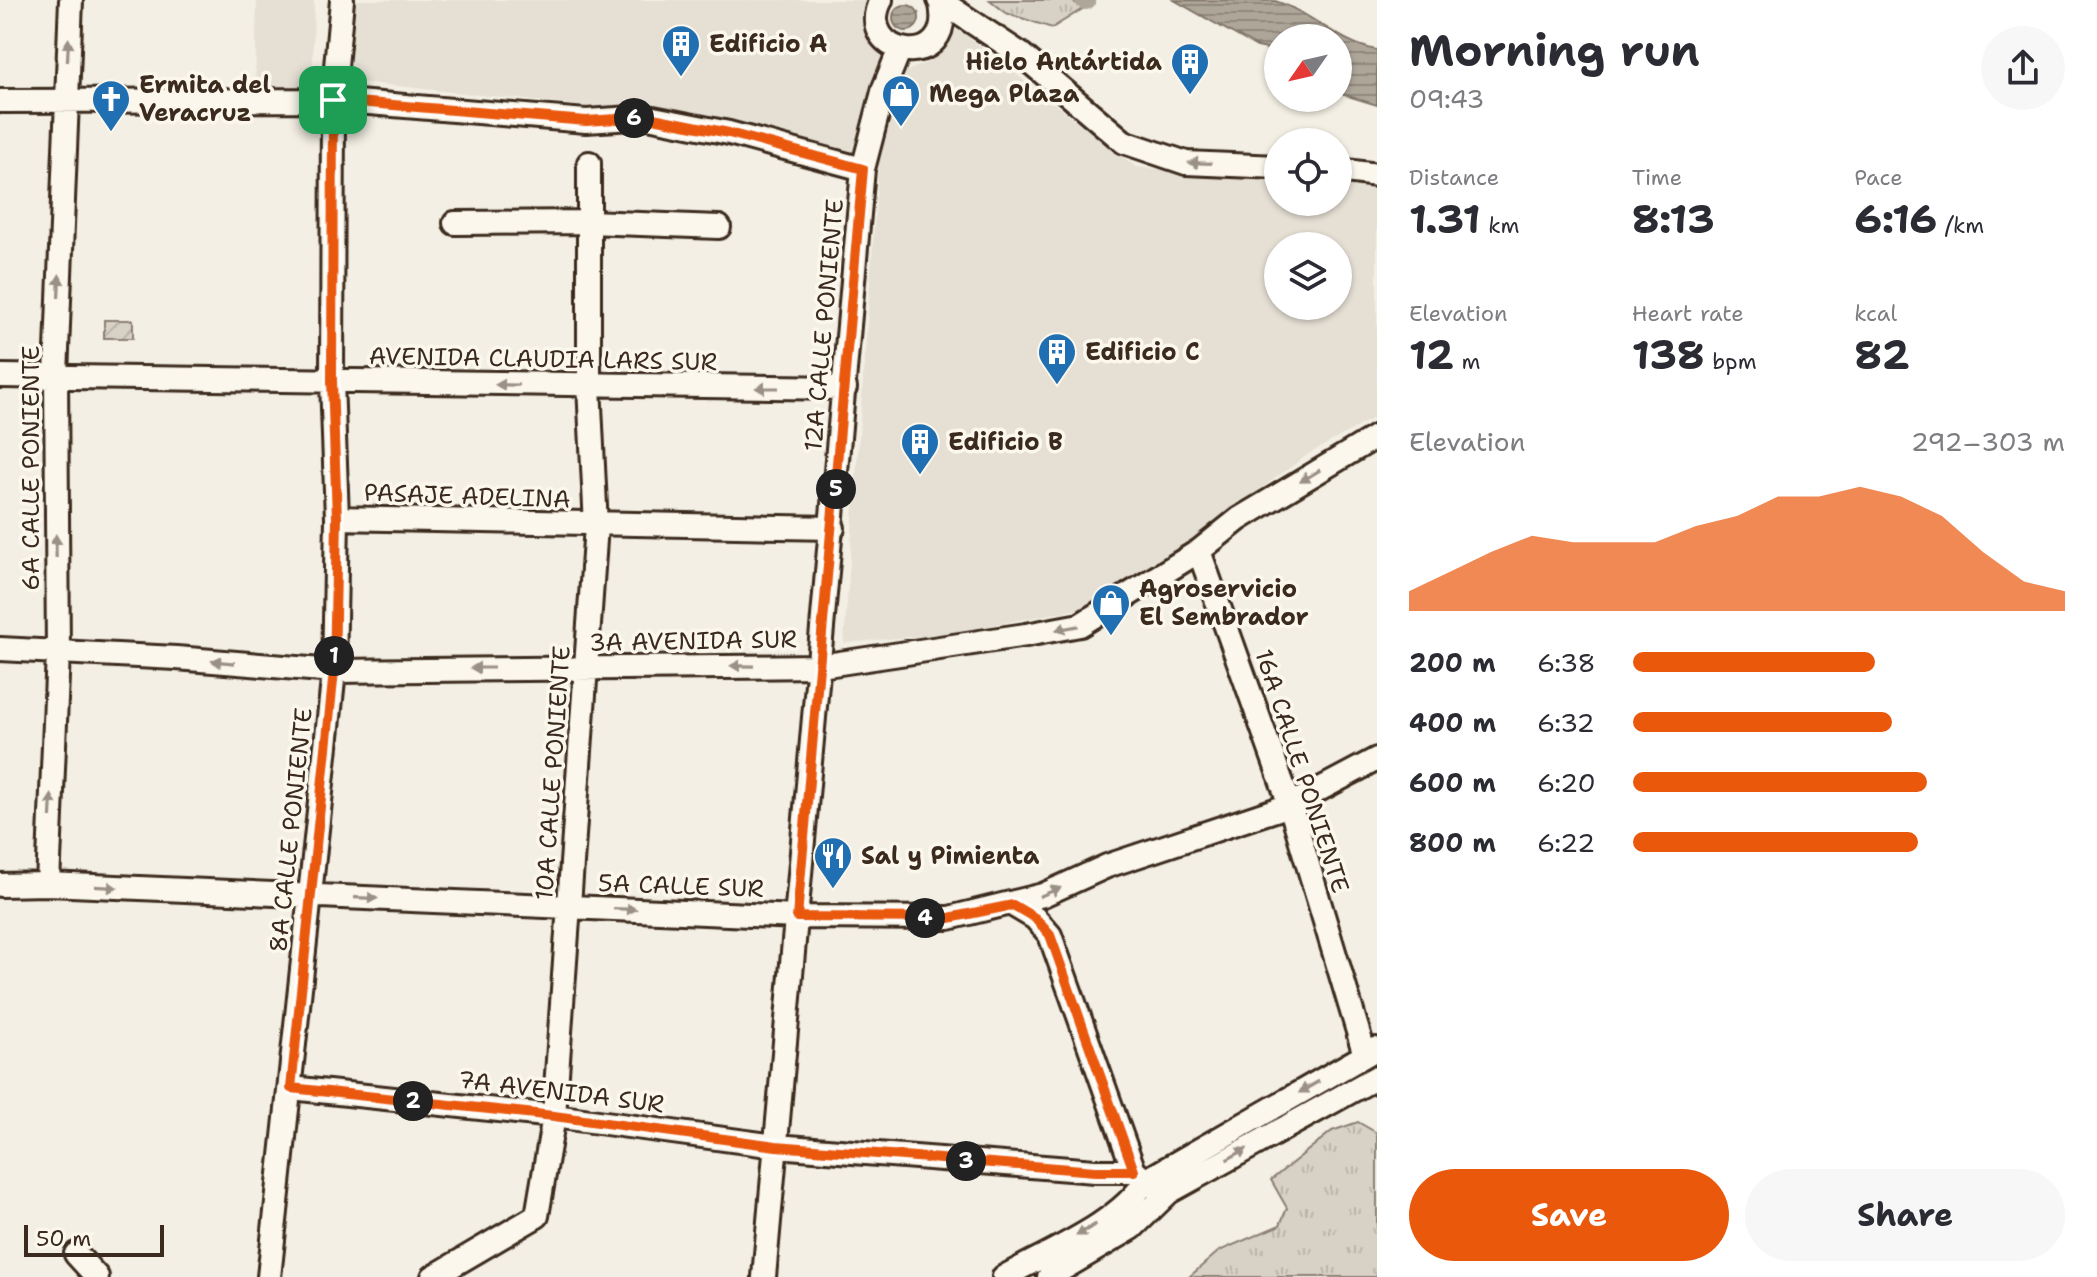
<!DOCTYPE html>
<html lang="en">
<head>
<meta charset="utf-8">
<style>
	body { margin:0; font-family:"Shantell Sans",sans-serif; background:#f7f7f7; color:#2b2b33; height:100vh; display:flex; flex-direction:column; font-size:30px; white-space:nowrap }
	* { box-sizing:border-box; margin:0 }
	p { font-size:26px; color:#7c7c81 }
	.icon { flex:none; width:44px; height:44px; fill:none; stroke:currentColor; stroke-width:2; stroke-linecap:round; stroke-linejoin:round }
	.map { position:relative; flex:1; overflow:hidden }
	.panel { display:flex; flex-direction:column; background:#fff; width:720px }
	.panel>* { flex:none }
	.needle { width:52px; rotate:236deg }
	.controls { position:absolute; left:1264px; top:24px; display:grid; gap:16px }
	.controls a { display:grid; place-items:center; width:88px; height:88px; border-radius:50%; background:#fff; box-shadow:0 2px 6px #0004; font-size:40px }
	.scale { position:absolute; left:24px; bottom:20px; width:140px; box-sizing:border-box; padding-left:8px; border:4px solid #3b2a1e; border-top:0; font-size:22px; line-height:28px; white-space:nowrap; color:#3b2a1e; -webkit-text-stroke:6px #fbf7ec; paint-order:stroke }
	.pin { position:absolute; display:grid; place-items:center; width:68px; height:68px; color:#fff; margin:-34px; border-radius:16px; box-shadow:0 4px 12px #0006 }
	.km { position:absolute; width:40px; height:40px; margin:-20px; border-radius:50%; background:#222; color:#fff; font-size:22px; line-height:40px; text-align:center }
	.round { display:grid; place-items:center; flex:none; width:84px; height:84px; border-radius:42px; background:#f7f7f7 }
	.headline { display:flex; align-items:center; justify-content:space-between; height:136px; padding:0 32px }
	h1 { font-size:44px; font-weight:700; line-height:60px }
	.figures { display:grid; grid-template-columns:repeat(3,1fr); gap:12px; height:136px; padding:8px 32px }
	.figures div { display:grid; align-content:center }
	.figures b { font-size:40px; font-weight:700 }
	.figures small { font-size:22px; font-weight:400 }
	.figures p { font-size:22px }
	.chart { height:224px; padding:16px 32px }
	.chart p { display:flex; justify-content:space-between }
	.chart svg { width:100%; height:144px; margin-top:8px; fill:#ea580c; opacity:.7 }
	.primary-button { display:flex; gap:16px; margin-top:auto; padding:16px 32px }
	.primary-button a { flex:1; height:92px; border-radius:48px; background:#ea580c; color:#fff; font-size:32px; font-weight:700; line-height:92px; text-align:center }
	.primary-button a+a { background:#f7f7f7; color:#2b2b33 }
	ul { padding:0 32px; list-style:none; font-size:26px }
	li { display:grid; grid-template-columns:128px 96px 1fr; align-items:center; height:60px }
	li i { height:20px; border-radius:10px; background:#ea580c }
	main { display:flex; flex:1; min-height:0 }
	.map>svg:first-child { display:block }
	.built { fill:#e5dfd4; fill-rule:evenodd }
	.grass { fill:url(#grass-tufts); stroke:#8a7e72; stroke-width:2 }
	.garden { fill:url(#garden-furrows); stroke:#8a7e72; stroke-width:2 }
	.water { fill:url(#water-rules); stroke:#817468; stroke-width:2 }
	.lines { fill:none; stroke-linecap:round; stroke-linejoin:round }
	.canal { stroke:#afa69a; stroke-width:20 }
	.minor-casing { stroke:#3b2a1e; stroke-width:28 }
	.minor { stroke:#fbf7ec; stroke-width:22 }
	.oneway { fill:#9b9085 }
	.route-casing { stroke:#fff; stroke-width:16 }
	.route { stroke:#ea580c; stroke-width:10 }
	.labels { text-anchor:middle; stroke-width:7; stroke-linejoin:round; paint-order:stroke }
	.poi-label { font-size:24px; font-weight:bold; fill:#3b2a1e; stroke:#fbf7ec; text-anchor:start }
	.street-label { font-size:24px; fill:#3b2a1e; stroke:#fbf7ec }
</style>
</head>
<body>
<main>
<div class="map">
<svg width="1377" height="1277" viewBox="0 0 1377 1277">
	<defs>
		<pattern id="grass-tufts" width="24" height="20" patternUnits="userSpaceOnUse" patternTransform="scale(2)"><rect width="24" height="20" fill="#d8d1c6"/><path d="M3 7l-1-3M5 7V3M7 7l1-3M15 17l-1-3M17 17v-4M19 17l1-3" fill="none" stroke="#bab4aa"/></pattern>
		<pattern id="garden-furrows" width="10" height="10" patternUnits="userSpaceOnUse" patternTransform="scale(2)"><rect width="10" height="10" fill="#d8d1c6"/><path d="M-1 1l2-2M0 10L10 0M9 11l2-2" fill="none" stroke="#bab4aa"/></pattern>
		<pattern id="water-rules" width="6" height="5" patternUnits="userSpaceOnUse" patternTransform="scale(2)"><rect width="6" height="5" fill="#afa69a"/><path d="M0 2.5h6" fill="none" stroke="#90877d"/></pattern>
	</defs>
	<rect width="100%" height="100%" fill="#f3efe4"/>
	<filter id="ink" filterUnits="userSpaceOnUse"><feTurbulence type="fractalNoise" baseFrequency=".0125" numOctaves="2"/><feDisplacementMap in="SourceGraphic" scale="16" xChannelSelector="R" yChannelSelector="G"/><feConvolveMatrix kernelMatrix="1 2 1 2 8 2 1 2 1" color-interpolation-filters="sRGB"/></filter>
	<g filter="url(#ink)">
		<path class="built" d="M257 0H314L312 90 255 94Z
			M352 0H870L873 39 880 50 907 71 931 61 951 32 959 30 1136 167 1278 179V202H1338V183L1377 186V416L1310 453 1193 538 1171 561 1107 599 1078 609 943 634 844 643 879 160 710 120 342 80ZM1278 246H1338V306H1278Z"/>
		<path class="grass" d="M990 0H1070L1084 8 1052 28 1006 13Z
			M1358 1122 1377 1133V1277H1189L1219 1251 1280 1225 1287 1208 1271 1180 1332 1131Z"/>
		<path class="garden" d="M104 320H133V338H104Z"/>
		<path class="water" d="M1174 0C1201 0 1250 0 1275 1 1311 12 1340 44 1377 50V105L1338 93V38H1278V51L1257 47Z
			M893 18a13 13 0 1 1 26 0a13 13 0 1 1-26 0Z"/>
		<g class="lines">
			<path class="canal" d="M1085 0H1086"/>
			<defs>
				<path id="minor" d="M881 0C852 57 959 76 940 0
					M939 0 1022 55 1124 142 1186 163 1278 167
					M0 101 333 100 586 121 648 117 729 133 863 169
					M1338 170 1377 175
					M455 223 589 222 719 227
					M0 376 845 388
					M337 518 833 528
					M1199 551 1290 805 1365 1055
					M0 649 176 658 334 671 820 666 1026 635 1080 625 1199 551 1239 519 1377 436
					M48 884 58 653 56 375 71 0
					M0 885 48 884 797 917 949 918 1043 895 1107 866 1290 805 1377 759
					M1013 905 1035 918 1050 935 1134 1171
					M291 1088 554 1116 776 1146 1095 1171H1134L1154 1187 1169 1192
					M76 1254 97 1277
					M269 1277 334 671 337 518 332 381 333 100 342 0
					M433 1277 537 1216 554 1116 596 526 589 386V163
					M764 1277 863 169 884 88 899 51
					M1004 1277C1046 1253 1121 1223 1145 1181L1376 1049
					M1049 1277 1132 1228 1169 1192 1377 1077"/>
			</defs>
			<use href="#minor" class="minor-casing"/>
			<use href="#minor" class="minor"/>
		</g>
		<defs><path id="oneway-solid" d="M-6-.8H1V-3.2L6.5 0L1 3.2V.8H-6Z" transform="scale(2)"/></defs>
		<g class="oneway">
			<use href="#oneway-solid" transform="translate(68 50) rotate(-87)"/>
			<use href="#oneway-solid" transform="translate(1200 163) rotate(-178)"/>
			<use href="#oneway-solid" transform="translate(59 286) rotate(-88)"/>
			<use href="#oneway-solid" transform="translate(507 385) rotate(-179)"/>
			<use href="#oneway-solid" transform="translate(767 388) rotate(-180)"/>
			<use href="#oneway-solid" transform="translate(1310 476) rotate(149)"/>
			<use href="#oneway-solid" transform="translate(56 546) rotate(-91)"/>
			<use href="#oneway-solid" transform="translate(1067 628) rotate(169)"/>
			<use href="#oneway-solid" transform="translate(223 662) rotate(-175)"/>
			<use href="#oneway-solid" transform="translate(742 666) rotate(-179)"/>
			<use href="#oneway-solid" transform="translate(482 668) rotate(-180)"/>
			<use href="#oneway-solid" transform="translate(51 806) rotate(-87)"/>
			<use href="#oneway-solid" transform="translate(106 887) rotate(3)"/>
			<use href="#oneway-solid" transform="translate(1050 892) rotate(-23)"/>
			<use href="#oneway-solid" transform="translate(366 898) rotate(2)"/>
			<use href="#oneway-solid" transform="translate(625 909) rotate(2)"/>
			<use href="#oneway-solid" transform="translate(1309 1087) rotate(150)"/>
			<use href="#oneway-solid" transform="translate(1237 1154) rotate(-29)"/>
			<use href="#oneway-solid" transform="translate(1086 1230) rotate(150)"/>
		</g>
	</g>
	<g class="lines" filter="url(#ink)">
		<defs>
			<path id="route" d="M333 100 586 121 648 117 729 133 863 169 797 917 949 918 1013 905 1035 918 1050 935 1134 1171H1095L776 1146 554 1116 291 1088 334 671 337 518 332 381Z"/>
		</defs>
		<use href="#route" class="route-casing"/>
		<use href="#route" class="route"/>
	</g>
	<defs>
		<symbol id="building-pin" viewBox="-11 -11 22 30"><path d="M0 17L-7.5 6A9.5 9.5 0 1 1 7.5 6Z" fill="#1f6fb2" stroke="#fbf7ec"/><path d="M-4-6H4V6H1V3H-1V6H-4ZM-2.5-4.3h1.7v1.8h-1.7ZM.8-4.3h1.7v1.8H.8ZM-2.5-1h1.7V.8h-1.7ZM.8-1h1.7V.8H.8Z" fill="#fff"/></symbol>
		<symbol id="shop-pin" viewBox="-11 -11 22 30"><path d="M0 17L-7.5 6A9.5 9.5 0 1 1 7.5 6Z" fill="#1f6fb2" stroke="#fbf7ec"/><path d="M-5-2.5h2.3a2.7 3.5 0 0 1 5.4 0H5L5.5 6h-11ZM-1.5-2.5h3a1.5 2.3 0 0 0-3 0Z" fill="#fff"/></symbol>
		<symbol id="church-pin" viewBox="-11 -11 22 30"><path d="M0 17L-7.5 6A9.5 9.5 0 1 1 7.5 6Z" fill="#1f6fb2" stroke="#fbf7ec"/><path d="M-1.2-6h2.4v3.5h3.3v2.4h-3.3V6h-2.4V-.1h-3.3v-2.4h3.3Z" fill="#fff"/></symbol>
		<symbol id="restaurant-pin" viewBox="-11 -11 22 30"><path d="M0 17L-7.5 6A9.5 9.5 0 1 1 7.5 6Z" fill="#1f6fb2" stroke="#fbf7ec"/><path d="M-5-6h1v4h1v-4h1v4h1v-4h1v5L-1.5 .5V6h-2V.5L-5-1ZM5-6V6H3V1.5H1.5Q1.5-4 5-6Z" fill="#fff"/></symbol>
	</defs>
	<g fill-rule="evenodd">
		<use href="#building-pin" x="659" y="22" width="44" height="60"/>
		<use href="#building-pin" x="1168" y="40" width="44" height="60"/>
		<use href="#shop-pin" x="879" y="72" width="44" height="60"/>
		<use href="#church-pin" x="89" y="77" width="44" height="60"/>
		<use href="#building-pin" x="1035" y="330" width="44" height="60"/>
		<use href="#building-pin" x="898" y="420" width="44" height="60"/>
		<use href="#shop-pin" x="1089" y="581" width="44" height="60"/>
		<use href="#restaurant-pin" x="811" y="834" width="44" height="60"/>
	</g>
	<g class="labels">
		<g class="poi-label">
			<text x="709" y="52">Edificio A</text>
			<text x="1162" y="70" text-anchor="end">Hielo Antártida</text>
			<text x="139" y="93">Ermita del<tspan x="139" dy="28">Veracruz</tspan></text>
			<text x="929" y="102">Mega Plaza</text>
			<text x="1085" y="360">Edificio C</text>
			<text x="948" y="450">Edificio B</text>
			<text x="1139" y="597">Agroservicio<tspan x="1139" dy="28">El Sembrador</tspan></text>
			<text x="861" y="864">Sal y Pimienta</text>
		</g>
		<g class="street-label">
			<text transform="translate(824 325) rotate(-85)" y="8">12A CALLE PONIENTE</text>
			<text transform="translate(543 359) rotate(1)" y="8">AVENIDA CLAUDIA LARS SUR</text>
			<text transform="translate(31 468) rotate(-90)" y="8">6A CALLE PONIENTE</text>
			<text transform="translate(467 496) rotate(2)" y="8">PASAJE ADELINA</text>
			<text transform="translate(693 641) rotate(-1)" y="8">3A AVENIDA SUR</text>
			<text transform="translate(1302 771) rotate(72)" y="8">16A CALLE PONIENTE</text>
			<text transform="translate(553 773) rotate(-86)" y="8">10A CALLE PONIENTE</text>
			<text transform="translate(291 830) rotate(-84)" y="8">8A CALLE PONIENTE</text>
			<text transform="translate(681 886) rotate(2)" y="8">5A CALLE SUR</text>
			<text transform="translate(561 1092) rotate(7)" y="8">7A AVENIDA SUR</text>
		</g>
	</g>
</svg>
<div class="controls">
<a><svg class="needle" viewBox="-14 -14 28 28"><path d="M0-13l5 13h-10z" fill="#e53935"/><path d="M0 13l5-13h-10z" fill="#7c7c81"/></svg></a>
<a><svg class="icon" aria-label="locate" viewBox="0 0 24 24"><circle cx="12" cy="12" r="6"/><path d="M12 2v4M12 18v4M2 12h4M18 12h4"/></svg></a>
<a><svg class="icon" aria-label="layers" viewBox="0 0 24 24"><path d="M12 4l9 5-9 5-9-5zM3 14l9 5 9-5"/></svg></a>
</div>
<div class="scale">50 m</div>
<div class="pin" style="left:333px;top:100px;background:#1e9e55"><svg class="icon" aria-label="arrive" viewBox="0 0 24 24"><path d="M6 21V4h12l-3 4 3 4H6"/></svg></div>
<b class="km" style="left:334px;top:656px">1</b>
<b class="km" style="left:413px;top:1101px">2</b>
<b class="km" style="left:966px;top:1161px">3</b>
<b class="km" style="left:925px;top:918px">4</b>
<b class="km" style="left:836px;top:489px">5</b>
<b class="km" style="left:634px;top:118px">6</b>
</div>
<section class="panel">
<div class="headline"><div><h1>Morning run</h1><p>09:43</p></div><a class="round"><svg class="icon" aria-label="share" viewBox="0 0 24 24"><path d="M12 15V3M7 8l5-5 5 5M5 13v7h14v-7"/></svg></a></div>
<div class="figures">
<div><p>Distance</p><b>1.31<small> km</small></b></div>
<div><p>Time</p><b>8:13</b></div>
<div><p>Pace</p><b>6:16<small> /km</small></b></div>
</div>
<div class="figures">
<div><p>Elevation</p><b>12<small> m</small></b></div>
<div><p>Heart rate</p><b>138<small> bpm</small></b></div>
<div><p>kcal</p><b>82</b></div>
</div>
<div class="chart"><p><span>Elevation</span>292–303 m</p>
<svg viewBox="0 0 160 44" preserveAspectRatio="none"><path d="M0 44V38L10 32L20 26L30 21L40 23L50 23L60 23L70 18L80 15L90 9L100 9L110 6L120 9L130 15L140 26L150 35L160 38V44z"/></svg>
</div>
<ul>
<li><b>200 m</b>6:38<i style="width:56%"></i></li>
<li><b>400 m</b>6:32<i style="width:60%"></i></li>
<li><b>600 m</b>6:20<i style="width:68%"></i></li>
<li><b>800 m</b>6:22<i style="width:66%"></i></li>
</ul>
<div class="primary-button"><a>Save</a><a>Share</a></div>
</section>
</main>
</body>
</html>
